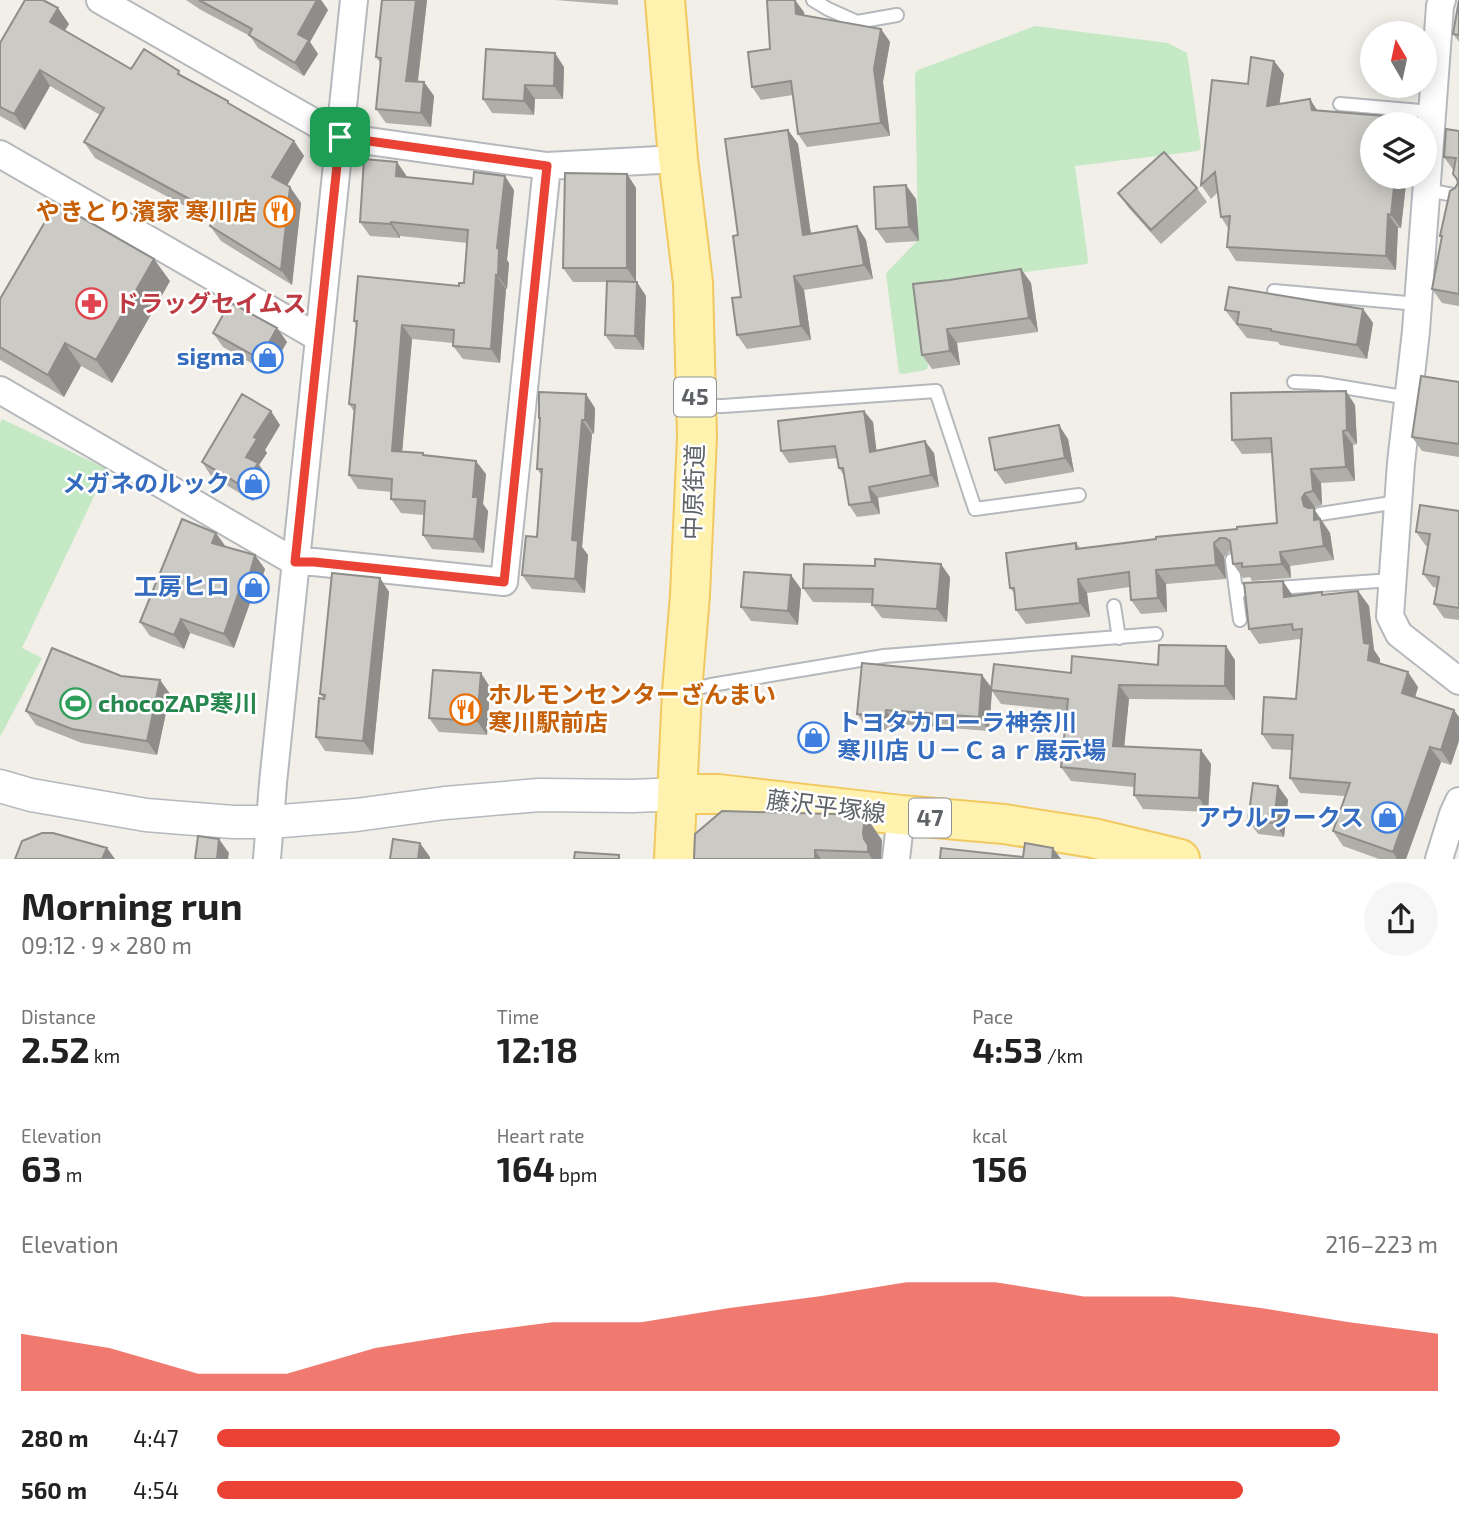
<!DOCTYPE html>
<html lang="en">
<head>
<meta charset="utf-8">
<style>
	body { margin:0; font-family:"Exo 2","Noto Sans JP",sans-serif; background:#f6f6f6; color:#222; height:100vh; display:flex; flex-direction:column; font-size:26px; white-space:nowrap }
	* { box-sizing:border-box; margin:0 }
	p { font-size:23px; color:#767676 }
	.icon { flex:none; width:38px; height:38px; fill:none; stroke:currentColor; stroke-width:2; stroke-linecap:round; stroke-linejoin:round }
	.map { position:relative; height:859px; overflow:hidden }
	.sheet { display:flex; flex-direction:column; background:#fff; flex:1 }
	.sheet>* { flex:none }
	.needle { width:46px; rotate:351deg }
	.controls { position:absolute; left:1360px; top:21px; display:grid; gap:14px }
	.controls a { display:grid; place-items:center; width:77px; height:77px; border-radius:50%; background:#fff; box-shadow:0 4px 18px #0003; font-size:35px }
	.pin { position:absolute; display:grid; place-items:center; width:60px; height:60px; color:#fff; margin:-30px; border-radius:14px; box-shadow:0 4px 10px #0006 }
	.round { display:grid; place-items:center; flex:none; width:74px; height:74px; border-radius:37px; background:#f6f6f6 }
	.head { display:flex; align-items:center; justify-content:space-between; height:119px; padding:0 21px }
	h1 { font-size:38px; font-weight:700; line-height:52px }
	.metrics { display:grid; grid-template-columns:repeat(3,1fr); gap:10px; height:119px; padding:7px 21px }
	.metrics div { display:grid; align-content:center }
	.metrics b { font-size:35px; font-weight:700 }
	.metrics small { font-size:19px; font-weight:400 }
	.metrics p { font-size:19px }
	.chart { height:196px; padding:14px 21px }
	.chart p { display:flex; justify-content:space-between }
	.chart svg { width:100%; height:126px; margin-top:7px; fill:#ea4335; opacity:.7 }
	ul { padding:0 21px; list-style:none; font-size:23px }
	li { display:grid; grid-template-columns:112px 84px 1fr; align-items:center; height:52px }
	li i { height:18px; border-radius:9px; background:#ea4335 }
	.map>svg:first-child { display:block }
	.green { fill:#c5e8c5 }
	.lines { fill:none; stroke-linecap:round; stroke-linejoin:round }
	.service-casing { stroke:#b5b8bc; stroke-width:16 }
	.minor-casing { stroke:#b5b8bc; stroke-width:30 }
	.tertiary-casing { stroke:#b5b8bc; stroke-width:35 }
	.primary-casing { stroke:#f2c960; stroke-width:42 }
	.service { stroke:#fff; stroke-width:12 }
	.minor { stroke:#fff; stroke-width:26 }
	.tertiary { stroke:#fff; stroke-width:32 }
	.primary { stroke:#fff2af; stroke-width:38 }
	.wall { fill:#afaea9 }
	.shaded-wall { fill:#8f8d8a }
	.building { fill:#cccac5; stroke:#8f8d8a; stroke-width:2 }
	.route-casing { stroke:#fff; stroke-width:14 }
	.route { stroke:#ea4335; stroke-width:9 }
	.labels { text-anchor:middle; stroke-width:5; stroke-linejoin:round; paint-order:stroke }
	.shield { fill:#fff; stroke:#8f9295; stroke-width:2 }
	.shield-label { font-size:23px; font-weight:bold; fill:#5f6368 }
	.food-label { font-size:24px; font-weight:bold; fill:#c56008; stroke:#fff; text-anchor:end }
	.health-label { font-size:24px; font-weight:bold; fill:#be3a42; stroke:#fff; text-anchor:start }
	.shop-label { font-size:24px; font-weight:bold; fill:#366cbe; stroke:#fff; text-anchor:end }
	.street-label { font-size:24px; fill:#5f6368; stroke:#fff }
	.leisure-label { font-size:24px; font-weight:bold; fill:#27864d; stroke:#fff; text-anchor:start }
</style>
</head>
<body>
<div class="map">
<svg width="1459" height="859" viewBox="0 0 1459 859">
	<rect width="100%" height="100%" fill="#f1efe8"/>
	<path class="green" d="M1035 26 1168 43 1187 53 1201 148 1198 151 1075 166 1088 260 1087 264 917 286 928 367 926 370 903 374 899 373 886 274 888 271 918 240 915 74 918 70Z
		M2 419 107 469 22 648 42 658 0 737V423Z"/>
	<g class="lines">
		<defs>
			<path id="service" d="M813 0 828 9 857 22 897 15
				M1340 104 1432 112
				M1427 190 1459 196
				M1274 291 1418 304
				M1294 382 1319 383 1409 398
				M699 406H723L936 391 975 509 1079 495
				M1320 514 1398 502
				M1232 560 1236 591 1392 580
				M1236 591 1240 620
				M1114 606 1119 638
				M686 691 711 685 884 656 1156 634"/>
			<path id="minor" d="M100 0 340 137 547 166 678 159
				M1442 0 1440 6 1416 331 1401 463 1390 616 1399 634 1459 681
				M0 154 319 338
				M0 390 295 562H314L504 582 547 166
				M267 859 273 783 354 0
				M896 859 901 815
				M1439 859 1453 814 1459 801"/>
			<path id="tertiary" d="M0 786 31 795 146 815 233 822H270L356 815 445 803 539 795 633 796 678 794"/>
			<path id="primary" d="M665 0 678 159 693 283 697 437 690 595 682 692 674 859
				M678 794H718L901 815 1004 824 1093 838 1180 859"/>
		</defs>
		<use href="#service" class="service-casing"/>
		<use href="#minor" class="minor-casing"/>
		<use href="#tertiary" class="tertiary-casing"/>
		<use href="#primary" class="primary-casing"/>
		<use href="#service" class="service"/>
		<use href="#minor" class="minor"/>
		<use href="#tertiary" class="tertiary"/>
		<use href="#primary" class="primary"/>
	</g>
	<path class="wall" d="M186 0H321L328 10 310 42 318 54 304 76 258 48 250 36 201 10Z
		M427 0 418 82H424L434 96 431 127 386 123 376 109 381 64 376 57Z
		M555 0H618V5Z
		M1459 0V42L1453 34Z
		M804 12V16L881 29 890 42 883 82 890 136 807 147 798 134 793 95 761 100 752 87 770 49Z
		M69 24 64 31 131 69 184 78 294 141 304 156 287 186 290 187 301 203 292 285 221 241 210 226 213 221 95 158 84 142 100 115 50 86 25 130 0 116V43Z
		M1274 61 1284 74 1279 104 1318 110 1372 177H1400L1406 184 1401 228H1398L1396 270 1236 261 1227 247 1228 228 1221 217 1218 192 1211 199 1201 185 1248 84Z
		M564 67 563 99H535L534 115 492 113 483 99Z
		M788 130 798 144 811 234 857 226 866 240 873 279 804 290 811 340 747 349 737 335 741 297 738 235Z
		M1459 131V306L1442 303 1432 289 1442 238 1440 236 1458 183 1453 174 1454 171 1444 157Z
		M627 174 636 188V282L646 296 644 350 615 349 605 335 607 282H573L563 268Z
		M406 175V177L514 190 507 260 509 263 507 289H506L500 363 463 359 453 346V343L412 339 402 452 425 456 486 474 483 504 488 511 484 553 432 549 423 535 424 515 401 513 391 499 392 492 358 489 349 475 355 413 349 404 356 325 354 321 459 286 464 283 467 243 400 236V238L370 236 360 222Z
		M1197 188 1207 202 1161 244 1128 207 1118 193Z
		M916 199 919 241 886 243 876 229Z
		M1021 269 1031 283 1038 332 957 343 960 365 932 369 922 355 949 280Z
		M170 281 112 383 81 366 64 397 0 360V299Z
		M1363 309 1373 323 1367 359 1280 345 1278 342 1247 338 1225 310Z
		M277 328 287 342 269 373 223 347 213 333Z
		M1459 382V457L1422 451 1412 437Z
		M1355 405 1357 444 1353 445 1355 481 1321 483 1322 505 1315 507 1314 509 1330 533 1334 560 1290 566 1291 578 1252 581 1250 577 1243 578 1233 564 1231 552 1230 551 1224 557 1226 579 1166 584 1167 612 1141 614 1131 600 1130 587 1087 593 1090 617 1026 624 1016 610 1015 594 1010 588 1076 543 1080 548 1237 529 1277 523 1272 453 1242 454 1232 440Z
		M595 408 594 434H592L582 547 588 555 585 593 532 589 522 575 537 537 542 476 537 469 540 420 539 418Z
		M873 422 876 450 934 453 939 487 878 498 880 514 857 517 849 505 845 477 839 468 837 458 789 463 781 451Z
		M280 425 265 450 267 453 259 465 268 477 253 501 211 476 202 462Z
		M1068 439 1074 472 1005 484 995 470Z
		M1459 511V620L1444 618 1434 604 1437 588 1433 587 1423 574 1428 546H1426L1416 532Z
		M226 547 265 569 255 601 251 600 234 648 190 633 184 649 150 636 140 622Z
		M791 575 801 589 798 625 751 621 741 607Z
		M950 577 947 622 882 618 872 605V603L813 602 803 588Z
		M380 578 389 592 373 755 325 751 316 737 324 699 320 694Z
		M1358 591 1369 606 1374 650 1380 659V664L1418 687 1415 697 1451 765 1441 762 1406 859H1379L1343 846 1333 831 1345 796 1300 793 1290 778 1292 750 1272 749 1262 734 1296 699 1301 642 1299 639 1259 644 1249 629 1293 596 1322 592 1324 595Z
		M1235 660V700L1129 699 1124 746 1201 750 1211 764 1208 812 1143 809 1134 795V787L1071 781 1061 767 1067 711 1001 704 992 691 989 731 896 724 895 731 867 728 857 714 982 675 992 688 1071 673 1158 665Z
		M121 676 160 680 170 694 157 755 82 743 36 725 26 711Z
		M490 687 487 735 439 732 429 718Z
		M1278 786 1288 800 1284 837 1258 834 1248 820Z
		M882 840 881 859H694Z"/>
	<path class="shaded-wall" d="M317 0H321L328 10 310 42 318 54 304 76 295 63 298 34Z
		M416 0H427L416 95 406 81Z
		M795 0 804 12 805 27 796 14Z
		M58 8 69 24 60 38 50 22Z
		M881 29 890 42 883 82 890 136 881 123 874 69Z
		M555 53 564 67 563 99 554 86Z
		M1274 61 1284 74 1277 120 1267 106Z
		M40 70 50 86 25 130 14 114Z
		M424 82 434 96 431 127 421 113Z
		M525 85 535 99 534 115 524 101Z
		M1310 99 1319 113 1312 110Z
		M1385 116 1391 124H1384Z
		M788 130 798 144 813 249 803 235Z
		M294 141 304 156 283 192 272 177Z
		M397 162 406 175 405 190 396 176Z
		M627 174 636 188V282L627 268Z
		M505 176 514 190 507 260 509 263 507 289 498 276 497 248Z
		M1395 177H1400L1406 184 1401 228 1391 215Z
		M906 185 916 199 919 241 909 227Z
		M290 187 301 203 292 285 281 270Z
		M1388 214 1398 228 1396 270 1386 256Z
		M391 222 400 236V238L390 224Z
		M857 226 866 240 873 279 864 265Z
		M154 259 170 281 112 383 96 360Z
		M1021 269 1031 283 1038 332 1029 318Z
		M496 275 506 289 500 363 491 349Z
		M794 276 804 290 811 340 801 326Z
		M637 282 646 296 644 350 635 336Z
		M1363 309 1373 323 1367 359 1357 345Z
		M402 325 412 339 401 465 392 451Z
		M277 328 287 342 269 373 260 359Z
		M947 329 957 343 960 365 950 351Z
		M65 343 81 366 64 397 48 375Z
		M1346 391 1355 405 1357 444 1347 430Z
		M586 394 595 408 594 434 585 420Z
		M271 411 280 425 265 450 267 453 259 465 268 477 253 501 244 487 246 457 254 437Z
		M864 411 873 422 878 463 870 452Z
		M582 420 592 434 582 547 588 555 585 593 575 579 572 540Z
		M1059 425 1068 439 1074 472 1065 458Z
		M1343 431 1353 445 1355 481 1346 467Z
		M925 441 934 453 939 487 931 475Z
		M476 461 486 474 483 504 488 511 484 553 474 539 473 497Z
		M1311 469 1321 483 1322 505 1313 491Z
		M869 487 878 498 880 514 872 502Z
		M1305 493 1315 507 1314 509 1330 533 1334 560 1324 546 1314 520 1304 506 1302 498Z
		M216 533 226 547 212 543Z
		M1214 543 1224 557 1226 579 1216 565Z
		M1280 552 1290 566 1291 578 1282 564Z
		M255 555 265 569 255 601 246 587Z
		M941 564 950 577 947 622 937 609Z
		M1156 570 1166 584 1167 612 1158 598Z
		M791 575 801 589 798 625 788 611Z
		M380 578 389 592 373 755 363 741Z
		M1078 579 1087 593 1090 617 1080 603Z
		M1283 581 1293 596 1284 597Z
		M241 586 251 600 234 648 224 634Z
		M1358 591 1369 606 1374 650 1380 659 1379 676 1368 660 1364 643Z
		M181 619 190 633 184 649 174 635Z
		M1226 646 1235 660V700L1225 686Z
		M1408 672 1418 687 1412 708 1402 693Z
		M481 673 490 687 487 735 477 721Z
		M982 675 992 689 989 731 979 717Z
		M160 680 170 694 157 755 147 741Z
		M1119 685 1129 699 1123 759 1113 746Z
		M886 710 896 724 895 731 886 717Z
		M1454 710 1459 717V741L1451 765 1441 750Z
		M1430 747 1441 762 1406 859H1397L1393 852Z
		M1201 750 1211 764 1208 812 1199 798Z
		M1278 786 1288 800 1284 837 1274 823Z
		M865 815 882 840 881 859H872L868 852 863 833Z
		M219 839 229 853 228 859H217Z
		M420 843 430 857V859H418Z
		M107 848 115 859H102Z
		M1053 848 1061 859H1052Z
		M815 850 821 859H815Z"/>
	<path class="building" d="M25 0H43L58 8 50 22 131 69 144 49 179 71 178 74 228 101V103L294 141 272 177 290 187 281 270 210 226 217 214 84 142 104 108 40 70 14 114 0 107V43Z
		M199 0H317L298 34 309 40 295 63 249 35 252 29Z
		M382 0H416L406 81 424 82 421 113 376 109 381 58 376 57Z
		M767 0H795L796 14 881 29 874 69 881 123 798 134 791 81 752 87 748 52 770 49Z
		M1459 0V35L1453 34Z
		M486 49 555 53 554 86 525 85 524 101 483 99Z
		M1251 57 1274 61 1267 106 1310 99 1312 110 1385 116 1384 124H1372V177H1395L1391 215 1388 214 1386 256 1227 247 1230 216 1221 217 1215 172 1201 185 1212 80 1248 84Z
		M1446 129 1459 131V294L1432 289 1442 236H1440L1450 191 1455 188 1458 183 1457 179 1453 174 1456 158 1444 157Z
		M788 130 803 235 857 226 864 265 794 276 801 326 737 335 732 298 741 297 733 236 738 235 725 139Z
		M1164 152 1197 188 1151 230 1118 193Z
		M364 159 397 162 396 176 473 184 474 172 505 176 497 248 499 249 498 276 496 275 491 349 453 346 454 330 402 325 392 451 423 453V455L476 461 473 497H478L474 539 423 535 425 501 391 499 392 479 349 475 355 405 349 404 357 321H354L358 276 459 286V283H464L468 230 391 222 390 224 360 222Z
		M565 173 627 174V268H563Z
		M906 185 909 227 876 229 874 187Z
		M56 203 154 259 96 360 65 343 48 375 0 347V299Z
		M1021 269 1029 318 947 329 950 351 922 355 913 284 949 280Z
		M607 281 637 282 635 336 605 335Z
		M1229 287 1363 309 1357 345 1271 331V329L1237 324 1239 312 1225 310Z
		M230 302 277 328 260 359 213 333Z
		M1421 376 1459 382V444L1412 437Z
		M1346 391 1347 430 1343 431 1346 467 1311 469 1313 491 1305 493 1302 498 1304 506 1308 508H1314V520L1320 519 1324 546 1280 552 1282 564 1242 567V563L1233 564 1230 541 1225 538H1220L1214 543 1216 565 1156 570 1158 598 1131 600 1129 572 1078 579 1080 603 1016 610 1014 588H1010L1006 553 1076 543V549L1156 539V537L1237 529V527L1277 523 1271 438 1232 440 1231 393Z
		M539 392 586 394 585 420H582L572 540 578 541 575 579 522 575 526 536 537 537 542 469H537L540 418H539Z
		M242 394 271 411 254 437 257 439 246 457 258 463 244 487 202 462Z
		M864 411 870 452 925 441 931 475 869 487 872 502 849 505 843 468H839L835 446 781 451 778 421Z
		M1059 425 1065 458 995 470 989 438Z
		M1420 505 1459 511V608L1434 604 1439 577 1423 574 1430 534 1416 532Z
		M182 519 216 533 212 543 255 555 246 587 241 586 224 634 181 619 174 635 140 622Z
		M875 559 941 564 937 609 872 605 873 589 803 588 804 564 875 566Z
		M744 572 791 575 788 611 741 607Z
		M332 573 380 578 363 741 316 737 319 698 324 699 325 695 320 694Z
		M1283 581 1284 597 1322 592V595L1358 591 1364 643 1370 644 1368 660 1408 672 1402 693 1454 710 1441 750 1430 747 1393 852 1333 831 1350 783 1290 778 1293 735 1262 734 1264 697 1296 699 1302 629 1293 630 1292 624 1249 629 1244 583Z
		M1159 645 1226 646 1225 686 1119 685 1113 746 1201 750 1199 798 1134 795 1135 774 1061 767 1068 699 991 690 994 664 1071 673 1072 656 1158 665Z
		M52 648 121 676 160 680 147 741 72 729 26 711Z
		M862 663 982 675 979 717 886 710V717L857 714Z
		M433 670 481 673 477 721 429 718Z
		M1253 783 1278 786 1274 823 1248 820Z
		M722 811 865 815 863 833 864 839 868 845V852L815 850V859H694L695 834Z
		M42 833H53L107 848 102 859H15L22 841Z
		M198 836 219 839 217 859H195Z
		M393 839 420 843 418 859H390Z
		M1025 843 1053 848 1052 859H940L941 848 1023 857Z
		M575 852 619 855V859H574Z"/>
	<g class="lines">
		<defs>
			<path id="route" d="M340 137 547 166 504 582 314 562H295Z"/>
		</defs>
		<use href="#route" class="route-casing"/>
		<use href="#route" class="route"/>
	</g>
	<defs>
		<symbol id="restaurant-ring" viewBox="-11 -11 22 22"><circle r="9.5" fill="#fff" stroke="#e8710a" stroke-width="1.5"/><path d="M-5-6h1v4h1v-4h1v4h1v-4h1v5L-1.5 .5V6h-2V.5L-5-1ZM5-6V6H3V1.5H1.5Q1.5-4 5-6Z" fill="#e8710a"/></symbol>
		<symbol id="pharmacy-ring" viewBox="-11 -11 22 22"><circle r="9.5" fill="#fff" stroke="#e0444e" stroke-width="1.5"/><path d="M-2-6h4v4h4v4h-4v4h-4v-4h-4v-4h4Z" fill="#e0444e"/></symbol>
		<symbol id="shop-ring" viewBox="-11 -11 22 22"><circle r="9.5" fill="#fff" stroke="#3f7fe0" stroke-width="1.5"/><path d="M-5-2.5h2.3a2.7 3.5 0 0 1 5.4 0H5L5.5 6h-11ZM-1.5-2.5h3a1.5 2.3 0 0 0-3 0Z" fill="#3f7fe0"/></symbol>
		<symbol id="stadium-ring" viewBox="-11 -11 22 22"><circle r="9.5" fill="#fff" stroke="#2e9e5b" stroke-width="1.5"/><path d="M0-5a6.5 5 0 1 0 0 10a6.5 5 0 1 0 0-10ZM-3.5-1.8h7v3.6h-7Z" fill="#2e9e5b"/></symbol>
	</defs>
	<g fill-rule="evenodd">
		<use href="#restaurant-ring" x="262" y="194" width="35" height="35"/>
		<use href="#pharmacy-ring" x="74" y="286" width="35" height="35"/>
		<use href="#shop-ring" x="250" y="340" width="35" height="35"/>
		<use href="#shop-ring" x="236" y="466" width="35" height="35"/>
		<use href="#shop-ring" x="236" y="570" width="35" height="35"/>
		<use href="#stadium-ring" x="58" y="686" width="35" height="35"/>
		<use href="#restaurant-ring" x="448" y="692" width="35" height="35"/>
		<use href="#shop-ring" x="796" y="720" width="35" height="35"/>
		<use href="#shop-ring" x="1370" y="800" width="35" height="35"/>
	</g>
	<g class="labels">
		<g class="shield">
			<rect x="674" y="377.5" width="42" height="39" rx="5"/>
			<rect x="909" y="798.5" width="42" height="39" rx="5"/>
		</g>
		<g class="shield-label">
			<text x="695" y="405">45</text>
			<text x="930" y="826">47</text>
		</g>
		<g class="food-label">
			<text x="257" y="220">やきとり濱家 寒川店</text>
			<text x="488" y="703" text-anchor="start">ホルモンセンターざんまい<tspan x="488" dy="28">寒川駅前店</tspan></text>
		</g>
		<g class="health-label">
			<text x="115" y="312">ドラッグセイムス</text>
		</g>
		<g class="shop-label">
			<text x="245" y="365">sigma</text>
			<text x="230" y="492">メガネのルック</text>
			<text x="230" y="595">工房ヒロ</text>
			<text x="837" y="731" text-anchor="start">トヨタカローラ神奈川<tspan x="837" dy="28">寒川店 Ｕ－Ｃａｒ展示場</tspan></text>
			<text x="1364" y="826">アウルワークス</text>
		</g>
		<g class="street-label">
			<text transform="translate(694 492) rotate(-88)" y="8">中原街道</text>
			<text transform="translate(826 807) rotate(7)" y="8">藤沢平塚線</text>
		</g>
		<g class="leisure-label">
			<text x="98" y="712">chocoZAP寒川</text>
		</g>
	</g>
</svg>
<div class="controls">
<a><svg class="needle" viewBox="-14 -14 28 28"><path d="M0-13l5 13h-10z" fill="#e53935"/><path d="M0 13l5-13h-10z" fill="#767676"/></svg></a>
<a><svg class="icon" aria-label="layers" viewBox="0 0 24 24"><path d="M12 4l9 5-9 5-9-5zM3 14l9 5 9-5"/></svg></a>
</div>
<div class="pin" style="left:340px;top:137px;background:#1e9e55"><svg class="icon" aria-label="arrive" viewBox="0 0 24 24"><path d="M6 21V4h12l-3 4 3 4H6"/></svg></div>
</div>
<section class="sheet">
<div class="head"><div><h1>Morning run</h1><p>09:12 · 9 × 280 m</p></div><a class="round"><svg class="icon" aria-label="share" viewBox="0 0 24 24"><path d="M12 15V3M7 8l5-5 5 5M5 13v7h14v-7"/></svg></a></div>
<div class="metrics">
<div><p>Distance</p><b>2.52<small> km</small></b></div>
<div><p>Time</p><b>12:18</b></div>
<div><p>Pace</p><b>4:53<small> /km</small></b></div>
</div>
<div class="metrics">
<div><p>Elevation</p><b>63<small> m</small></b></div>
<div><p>Heart rate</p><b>164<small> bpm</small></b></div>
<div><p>kcal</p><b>156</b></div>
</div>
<div class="chart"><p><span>Elevation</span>216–223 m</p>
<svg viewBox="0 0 160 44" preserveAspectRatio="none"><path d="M0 44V24L10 29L20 38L30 38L40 29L50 24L60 20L70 20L80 15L90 11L100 6L110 6L120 11L130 11L140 15L150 20L160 24V44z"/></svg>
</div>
<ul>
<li><b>280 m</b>4:47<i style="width:92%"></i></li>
<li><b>560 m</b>4:54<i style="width:84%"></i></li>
</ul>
</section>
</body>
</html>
